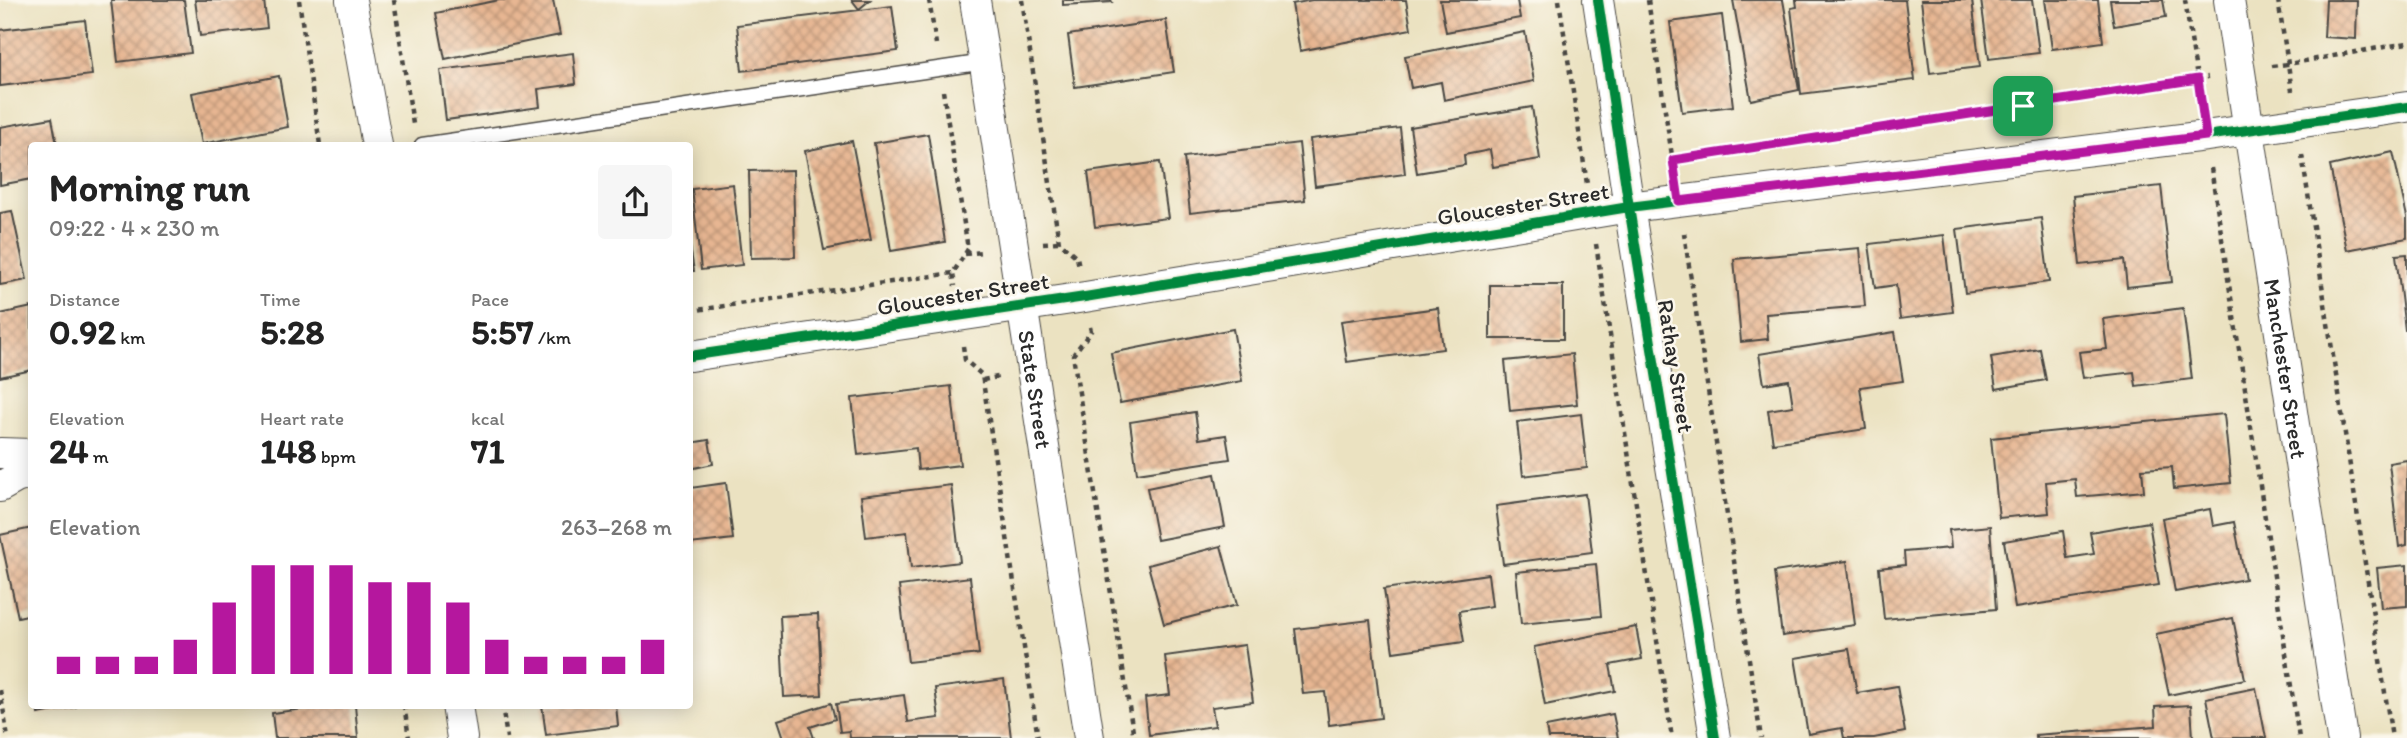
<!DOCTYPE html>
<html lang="en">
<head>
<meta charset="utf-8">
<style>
	body { margin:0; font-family:Itim,sans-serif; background:#f6f6f6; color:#222; height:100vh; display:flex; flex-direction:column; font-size:26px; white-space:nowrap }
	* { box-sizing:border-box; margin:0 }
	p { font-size:23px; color:#767676 }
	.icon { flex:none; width:38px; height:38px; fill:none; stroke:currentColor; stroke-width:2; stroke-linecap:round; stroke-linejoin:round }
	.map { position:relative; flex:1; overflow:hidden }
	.panel { position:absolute; left:28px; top:142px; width:665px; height:567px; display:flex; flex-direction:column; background:#fff; border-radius:7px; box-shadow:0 4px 18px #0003 }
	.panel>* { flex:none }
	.pin { position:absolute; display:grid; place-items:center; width:60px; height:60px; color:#fff; margin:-30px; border-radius:14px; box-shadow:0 4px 10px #0006 }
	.round { display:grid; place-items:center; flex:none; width:74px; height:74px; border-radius:7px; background:#f6f6f6 }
	.head { display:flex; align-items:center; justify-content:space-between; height:119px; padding:0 21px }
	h1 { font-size:38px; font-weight:700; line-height:52px }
	.stats { display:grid; grid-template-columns:repeat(3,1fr); gap:10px; height:119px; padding:7px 21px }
	.stats div { display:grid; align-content:center }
	.stats b { font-size:35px; font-weight:700 }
	.stats small { font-size:19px; font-weight:400 }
	.stats p { font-size:19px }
	.chart { height:196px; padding:14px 21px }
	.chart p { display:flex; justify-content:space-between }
	.chart svg { width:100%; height:126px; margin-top:7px; stroke:#b5179e; stroke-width:6 }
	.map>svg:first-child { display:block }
	.building { fill:url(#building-cross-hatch) }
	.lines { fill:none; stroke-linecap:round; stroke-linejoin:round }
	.lane-casing { stroke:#484642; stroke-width:17 }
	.street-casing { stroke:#484642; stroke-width:32 }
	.path { stroke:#484642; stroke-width:4.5; stroke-dasharray:5 5; stroke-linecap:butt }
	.lane { stroke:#fff; stroke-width:14 }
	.street { stroke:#fff; stroke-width:30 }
	.cycleway-casing { stroke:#fbf7ec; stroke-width:15 }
	.cycleway { stroke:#00873e; stroke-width:10 }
	.route-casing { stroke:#fff; stroke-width:14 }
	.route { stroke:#b5179e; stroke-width:9 }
	.labels { text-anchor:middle; stroke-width:5; stroke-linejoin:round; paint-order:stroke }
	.street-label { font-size:23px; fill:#2b2b2b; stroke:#fbf7ec }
</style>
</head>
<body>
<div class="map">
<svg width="2407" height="738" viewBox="0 0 2407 738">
	<defs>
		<pattern id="building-cross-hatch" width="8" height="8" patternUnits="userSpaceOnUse" patternTransform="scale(1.75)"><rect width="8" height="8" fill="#e7b692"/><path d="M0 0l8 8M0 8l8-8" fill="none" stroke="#bb9477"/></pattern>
	</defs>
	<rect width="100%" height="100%" fill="#fbf7ec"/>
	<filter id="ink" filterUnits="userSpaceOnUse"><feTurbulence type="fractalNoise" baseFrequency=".0143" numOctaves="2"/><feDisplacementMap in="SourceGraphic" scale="14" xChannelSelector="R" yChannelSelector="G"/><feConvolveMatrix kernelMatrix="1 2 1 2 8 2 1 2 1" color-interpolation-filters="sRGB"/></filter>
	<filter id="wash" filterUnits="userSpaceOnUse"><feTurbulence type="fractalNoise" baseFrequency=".00686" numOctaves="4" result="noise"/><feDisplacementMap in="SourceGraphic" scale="28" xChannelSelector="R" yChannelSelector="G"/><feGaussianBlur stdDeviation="1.57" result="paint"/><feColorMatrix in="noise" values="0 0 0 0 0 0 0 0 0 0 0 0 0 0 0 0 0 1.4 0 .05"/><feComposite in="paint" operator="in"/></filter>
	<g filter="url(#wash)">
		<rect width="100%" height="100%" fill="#ebe2c1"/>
		<g id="blocks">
			<path class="building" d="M111 0H184L191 53 118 62Z
				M195 0H264L267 28 200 36Z
				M499 0H553L560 35 445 59 436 13Z
				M852 0H870L859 9Z
				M1063 0H1111L1112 2 1063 5Z
				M1312 0H1406L1411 29 1300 51 1292 4Z
				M1440 0H1517L1520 18 1446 32Z
				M1733 0H1783L1799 90 1751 100Z
				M1796 0H1905L1915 80 1801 94 1791 8 1797 7Z
				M1921 0H1972L1980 67 1930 73Z
				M1981 0H2032L2039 53 1989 59Z
				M2045 0H2098L2103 42 2052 49Z
				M2110 0H2163L2166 17 2114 26Z
				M2326 0H2357L2356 39 2324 37Z
				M892 6 898 51 742 71 737 25Z
				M1722 15 1733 106 1682 112 1670 22Z
				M85 20 92 75 0 86V30Z
				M1166 20 1174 72 1075 87 1068 35Z
				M1525 32 1534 81 1444 100 1441 82 1411 88 1405 56Z
				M573 53 576 84 538 89 540 107 446 120 440 70Z
				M279 76 288 127 202 144 192 93Z
				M1532 107 1540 159 1493 167 1490 150 1464 155 1465 165 1417 173 1410 127Z
				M52 118 57 145H32V179L0 185V127Z
				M1400 128 1405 174 1315 186 1310 139Z
				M928 134 945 242 891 251 874 143Z
				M852 141 871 240 824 250 805 151Z
				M1299 143 1305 200 1190 213 1184 157Z
				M2393 152 2407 217V238L2347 250 2330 166Z
				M1160 162 1168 218 1095 227 1088 172Z
				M793 170 795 257 751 258 749 171Z
				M733 184 742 265 701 270 692 189Z
				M2161 186 2172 282 2127 287 2124 260 2080 265 2073 196Z
				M12 211 27 280 0 285V213Z
				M2041 218 2049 282 1965 293 1957 229Z
				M1944 235 1953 312 1900 319 1896 285 1875 288 1869 244Z
				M690 246 694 271H690Z
				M1860 248 1865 306 1766 314 1768 339 1741 342 1734 259Z
				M2407 254V330H2405L2396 255Z
				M1490 285H1563V339H1490Z
				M32 307V370L0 377V314Z
				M1438 308 1443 349 1347 362 1341 321Z
				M2183 308 2192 379 2136 386 2134 372 2083 378 2079 352 2107 349 2103 319Z
				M1233 329 1242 381 1120 403 1111 353Z
				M1895 332 1903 381 1860 387 1866 429 1773 443 1768 410 1793 406 1789 380 1764 384 1759 354Z
				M2040 349 2046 380 1996 389 1991 357Z
				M1572 354 1577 404 1510 411 1505 361Z
				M951 386 960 465 918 470 916 448 858 455 852 398Z
				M1195 412 1199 439 1226 435 1230 459 1137 473 1130 422Z
				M1581 414 1587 468 1523 476 1517 422Z
				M2224 414 2231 483 2174 489 2172 467 2142 469 2144 491 2077 497 2075 479 2046 482 2049 513 1999 518 1991 438Z
				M709 440 713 464 690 469V443Z
				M2407 460V545L2399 547 2389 463Z
				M1215 474 1225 527 1157 540 1147 488Z
				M726 483 733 539 690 544V488Z
				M951 485 960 562 911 568 907 532 866 537 861 496Z
				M1585 494 1592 552 1503 564 1496 506Z
				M2210 509 2213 526 2234 522 2245 579 2175 592 2162 518Z
				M2149 522 2159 585 2015 608 2004 541 2063 531 2067 558 2094 554 2090 532Z
				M1990 526 1996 609 1884 619 1879 568 1905 565 1904 552 1951 548 1949 530Z
				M32 528V614L18 617 0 535Z
				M1221 546 1237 605 1164 624 1148 565Z
				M1847 561 1855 625 1782 636 1774 572Z
				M1596 564 1601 616 1521 624 1516 572Z
				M2407 565V606L2381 608 2377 568Z
				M1488 574 1492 606 1459 611 1464 642 1393 652 1384 589Z
				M970 577 979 654 908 662 899 586Z
				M818 614 822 695 784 697 780 616Z
				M2233 618 2245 679 2169 695 2156 634Z
				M1370 620 1381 718 1329 725 1325 692 1303 694 1295 629Z
				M1636 627 1642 659 1610 665 1615 691 1545 705 1534 647Z
				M1245 645 1253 702 1212 707 1215 726 1149 735 1145 698 1170 695 1165 656Z
				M1849 649 1857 693 1897 686 1905 732 1874 738H1844L1842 728 1808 734 1795 658Z
				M1004 679 1011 738H850L849 731 840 732 836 704 904 695 908 722 939 718 935 688Z
				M2256 688 2266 738H2214L2206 698Z
				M831 703 835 719 810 727 814 738H784L778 720Z
				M37 705H76V707L38 714Z
				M334 705H355L358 738H275L272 713Z
				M542 705H616L618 726 546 735Z
				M2191 705 2193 738H2035V735L2156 726 2155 707Z
				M1613 714 1618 738H1548L1546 727Z"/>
		</g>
	</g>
	<g filter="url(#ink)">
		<use href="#blocks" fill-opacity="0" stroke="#484642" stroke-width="2"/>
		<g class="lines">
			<defs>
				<path id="lane" d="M422 145 985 62"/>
				<g id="street">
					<path d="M351 0 377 145"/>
					<path id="s1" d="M975 0 1089 738"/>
					<path d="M1598 0 1629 207 1715 738"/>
					<path id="s2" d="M2229 0 2342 738"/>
					<path d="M690 356 1085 297 1629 207 2206 136 2407 107"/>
					<path d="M0 453 32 454"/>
					<path d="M0 487 16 478 32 473"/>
					<path d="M457 705 462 738"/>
				</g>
			</defs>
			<use href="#lane" class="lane-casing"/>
			<use href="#street" class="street-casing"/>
			<path class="path" d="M299 0 320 145
				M394 0 413 124
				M929 0 936 44
				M1022 0 1059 242 1077 257 1079 267
				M1559 0 1587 184
				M1648 0 1673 162
				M2185 0 2201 104
				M2278 0 2288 64 2407 43
				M2272 66 2288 64 2292 91
				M943 91 968 249 953 273 955 286
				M2302 155 2392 738
				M1673 160 2208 77
				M2211 168 2299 738
				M1684 233 1761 738
				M1043 243 1059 242
				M1596 244 1672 738
				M965 254 982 252
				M690 311 953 273
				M1090 327 1091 331 1073 355 1134 738
				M963 346 965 360 982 375 1038 738
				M983 380 1002 376
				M0 690 8 738
				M404 705 409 738
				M502 705 507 738"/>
			<use href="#lane" class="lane"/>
			<use href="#street" class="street"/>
			<defs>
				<path id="cycleway" d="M1598 0 1629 207 1715 738
					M690 356 1085 297 1629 207 2206 136 2407 107"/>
			</defs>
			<use href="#cycleway" class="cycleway-casing"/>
			<use href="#cycleway" class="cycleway"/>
		</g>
	</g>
	<g class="lines" filter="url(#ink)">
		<defs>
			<path id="route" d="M2198 79 2206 136 1679 201 1673 160Z"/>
		</defs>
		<use href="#route" class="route-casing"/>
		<use href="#route" class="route"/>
	</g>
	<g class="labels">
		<g class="street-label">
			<text transform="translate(1523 204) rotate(-9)" y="8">Gloucester Street</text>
			<text transform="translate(963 294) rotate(-9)" y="8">Gloucester Street</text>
			<text transform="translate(1676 366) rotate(81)" y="8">Rathay Street</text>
			<text dy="8" stroke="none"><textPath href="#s2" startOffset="373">Manchester Street</textPath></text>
			<text dy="8" stroke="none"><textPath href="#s1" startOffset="394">State Street</textPath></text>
		</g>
	</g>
</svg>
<div class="pin" style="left:2023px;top:106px;background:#1e9e55"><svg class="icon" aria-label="arrive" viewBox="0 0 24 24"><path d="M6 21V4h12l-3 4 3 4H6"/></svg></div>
<section class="panel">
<div class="head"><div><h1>Morning run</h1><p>09:22 · 4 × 230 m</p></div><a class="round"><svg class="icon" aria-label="share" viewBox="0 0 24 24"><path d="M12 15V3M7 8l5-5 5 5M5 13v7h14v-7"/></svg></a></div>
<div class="stats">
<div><p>Distance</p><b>0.92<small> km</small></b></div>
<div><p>Time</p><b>5:28</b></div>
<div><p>Pace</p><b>5:57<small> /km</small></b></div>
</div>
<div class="stats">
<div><p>Elevation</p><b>24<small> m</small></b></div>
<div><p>Heart rate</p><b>148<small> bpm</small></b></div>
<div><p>kcal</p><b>71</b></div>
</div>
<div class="chart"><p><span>Elevation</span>263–268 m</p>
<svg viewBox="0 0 160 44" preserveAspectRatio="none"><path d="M5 44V38M15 44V38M25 44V38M35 44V32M45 44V19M55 44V6M65 44V6M75 44V6M85 44V12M95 44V12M105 44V19M115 44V32M125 44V38M135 44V38M145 44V38M155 44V32"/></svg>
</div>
</section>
</div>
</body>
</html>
